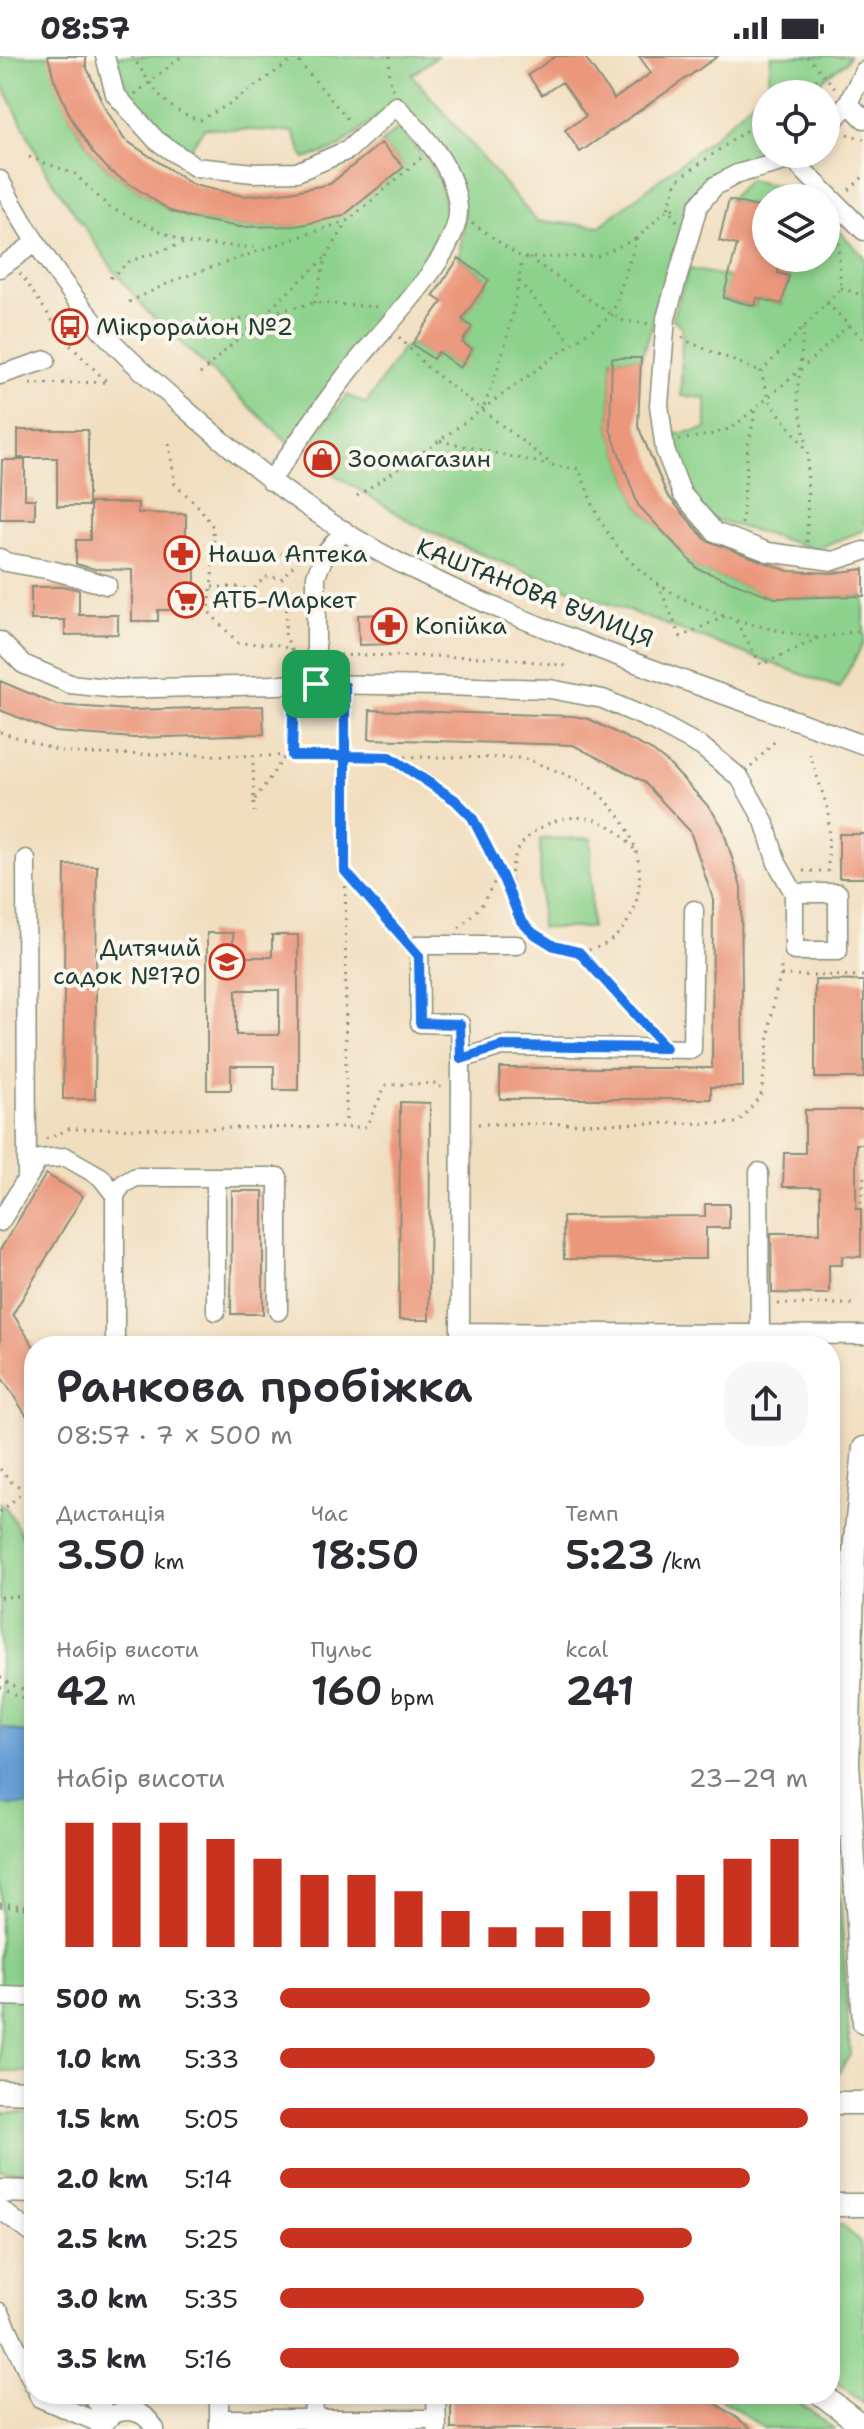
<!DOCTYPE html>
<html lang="uk">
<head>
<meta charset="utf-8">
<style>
	body { margin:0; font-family:"Shantell Sans",sans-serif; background:#f7f7f7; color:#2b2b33; height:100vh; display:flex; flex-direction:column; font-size:30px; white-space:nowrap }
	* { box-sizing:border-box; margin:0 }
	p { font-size:26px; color:#7c7c81 }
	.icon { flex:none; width:44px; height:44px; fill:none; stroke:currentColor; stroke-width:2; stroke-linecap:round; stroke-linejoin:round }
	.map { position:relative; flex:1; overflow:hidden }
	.panel { position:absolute; left:24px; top:1280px; width:816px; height:1068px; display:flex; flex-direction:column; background:#fff; border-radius:32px; box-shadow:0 4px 12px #0003 }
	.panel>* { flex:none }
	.tools { position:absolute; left:752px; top:24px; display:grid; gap:16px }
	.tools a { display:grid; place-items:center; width:88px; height:88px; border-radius:50%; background:#fff; box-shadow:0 4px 12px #0003; font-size:40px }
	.pin { position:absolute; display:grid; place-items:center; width:68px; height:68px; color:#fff; margin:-34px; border-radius:16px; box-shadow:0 4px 12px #0006 }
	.round { display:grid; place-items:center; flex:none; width:84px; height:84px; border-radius:32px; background:#f7f7f7 }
	.summary { display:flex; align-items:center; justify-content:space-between; height:136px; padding:0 32px }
	h1 { font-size:44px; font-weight:600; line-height:60px }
	.figures { display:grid; grid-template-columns:repeat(3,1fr); gap:12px; height:136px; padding:8px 32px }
	.figures div { display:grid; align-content:center }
	.figures b { font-size:40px; font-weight:600 }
	.figures small { font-size:22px; font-weight:400 }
	.figures p { font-size:22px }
	.chart { height:224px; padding:16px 32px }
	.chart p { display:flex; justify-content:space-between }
	.chart svg { width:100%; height:144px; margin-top:8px; stroke:#c8321e; stroke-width:6 }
	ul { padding:0 32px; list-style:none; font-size:26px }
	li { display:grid; grid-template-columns:128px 96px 1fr; align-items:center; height:60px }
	li i { height:20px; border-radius:10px; background:#c8321e }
	.status { display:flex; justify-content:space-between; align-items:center; height:56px; padding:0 40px; background:#fff; direction:ltr }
	.status svg { height:22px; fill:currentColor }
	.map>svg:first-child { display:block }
	.green { fill:#8dd28c; stroke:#568860; stroke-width:2 }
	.water { fill:#659ed4; stroke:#426e84; stroke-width:2 }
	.building { fill:#eb977b; fill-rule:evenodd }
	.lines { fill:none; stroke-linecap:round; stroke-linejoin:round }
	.minor-casing { stroke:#888e7a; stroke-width:21 }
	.major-casing { stroke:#888e7a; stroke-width:25 }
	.path { stroke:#888e7a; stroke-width:3; stroke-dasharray:2 6; stroke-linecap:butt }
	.minor { stroke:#fff; stroke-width:18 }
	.major { stroke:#fff; stroke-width:22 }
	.route-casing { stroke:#fff; stroke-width:16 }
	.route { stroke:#1a73e8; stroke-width:10 }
	.labels { text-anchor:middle; stroke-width:8; stroke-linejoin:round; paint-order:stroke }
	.poi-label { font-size:24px; fill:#1f3d34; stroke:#fbf7ec; text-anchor:start }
	.street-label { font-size:24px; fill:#1f3d34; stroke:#fbf7ec }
</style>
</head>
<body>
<div class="status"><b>08:57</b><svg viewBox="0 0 49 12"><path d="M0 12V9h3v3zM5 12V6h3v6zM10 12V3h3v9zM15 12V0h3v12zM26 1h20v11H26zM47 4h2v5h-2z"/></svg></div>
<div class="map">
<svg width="864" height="2373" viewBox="0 0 864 2373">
	<rect width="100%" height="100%" fill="#fbf7ec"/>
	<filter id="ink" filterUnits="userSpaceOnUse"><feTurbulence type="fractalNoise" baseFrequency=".0125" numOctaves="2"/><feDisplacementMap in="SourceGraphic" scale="16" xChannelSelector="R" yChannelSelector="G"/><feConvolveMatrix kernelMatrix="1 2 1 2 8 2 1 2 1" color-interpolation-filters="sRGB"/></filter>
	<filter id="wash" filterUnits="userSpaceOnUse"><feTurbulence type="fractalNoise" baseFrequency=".006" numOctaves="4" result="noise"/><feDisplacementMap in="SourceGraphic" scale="32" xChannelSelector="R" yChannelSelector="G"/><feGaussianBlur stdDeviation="1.8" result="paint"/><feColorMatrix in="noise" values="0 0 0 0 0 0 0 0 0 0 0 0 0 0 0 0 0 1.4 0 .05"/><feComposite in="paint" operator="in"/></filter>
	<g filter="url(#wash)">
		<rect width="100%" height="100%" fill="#f1debf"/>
		<path class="green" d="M0 0H49L71 62 92 97 110 115 171 155 191 162 240 171 296 170 403 110 381 87 398 72 426 103 440 125 448 167 423 215 289 387 146 254 115 216 45 114 0 23Z
			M114 0H437L412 19 536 165 600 170 710 84 768 31 771 0H849L846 6 821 25 824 38H766V98H770L765 102 719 113 691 141 661 244 641 302H612L610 373 638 449 698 513 775 542 864 540V586L839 632 580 537 469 493 414 468 329 415 335 401 312 383 347 339 366 348 402 293 412 288 433 303 438 296 459 311 472 294 462 286 472 271 462 263 489 224 459 202 465 156 399 43 338 92 305 103 293 76 204 72 187 97C147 66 127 51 114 0Z
			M748 124 799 134 807 142H766V153L729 144Z
			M826 161 864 201V474L816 493 713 463 693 442 671 379 706 373V342L681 340 682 271 672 262 689 213 729 221 724 243 755 250 757 242 782 248 789 220 778 217 782 202H826Z
			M591 782V872H541L540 783Z
			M0 1446 7 1453 34 1500V2016H0Z
			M830 1515H835L834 1705 830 1742Z
			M839 1825 850 1999 834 2023H830V1836Z
			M0 2057H34V2115H0Z
			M830 2166 843 2170 860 2186 864 2214V2347L830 2321Z
			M715 2338H788L834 2373H765Z"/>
		<path class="water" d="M0 1671 34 1679V1749H0Z"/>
		<g id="blocks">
			<path class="building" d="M48 0H86V10L103 48 124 83 193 129 244 140 290 136 330 128 381 87 404 111 343 160 296 170 240 171 191 162 171 155 110 115 93 97 71 62 54 23Z
				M556 0H584L614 43 651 17 639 0H718L580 96 565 74 586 60 562 26 542 39 528 19Z
				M729 144 766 153V202H782L778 217 789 220 782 248 757 242 755 250 723 242 737 189 719 185Z
				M459 202 489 224 462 263 472 271 462 286 472 293 460 312 438 296 433 303 412 288 442 246 433 240Z
				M612 302H641L638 370 667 439 706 484 788 515 832 517 864 513V540L775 542 698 513 638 449 610 373Z
				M18 374H88V450H57V402H18Z
				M2 404H25V443H35V463H0Z
				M90 447H138V457L186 458V495H195V554H158V565H132V514L95 513 76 508V484H90Z
				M31 531H67L79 534V559H118V578L65 579V564H31Z
				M395 558 396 588 359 589 358 559Z
				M0 625 57 649 130 654 263 650 264 678 134 682 55 676 0 654Z
				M370 654 573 660 589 663 653 695 668 707 710 752 722 770 741 831 743 1031H711V1043H500V1012H712L713 843 690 775 643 725 573 689 369 683Z
				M839 778H864V822H839Z
				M65 809 97 810 95 1043H63Z
				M207 877H233V901H272V879H298V1034H274V1010H231V1034H207ZM236 934H279V979H236Z
				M815 924 864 925V1022H815Z
				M400 1046 430 1047 429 1264H399Z
				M805 1054H864V1088H856V1153H861V1201L842 1200V1209H829V1238L772 1237 771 1177H820V1131H783L784 1097H805Z
				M46 1118 83 1140 13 1258 34 1291V1371L0 1319V1194Z
				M232 1135H263V1258H231Z
				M705 1148H729V1172H706V1203H564L563 1161 705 1160Z
				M451 2338H703L752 2373H451Z"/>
		</g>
	</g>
	<g filter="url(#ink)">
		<use href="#blocks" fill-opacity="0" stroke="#888e7a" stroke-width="2"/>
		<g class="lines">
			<defs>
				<path id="minor" d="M105 0 115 38 156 84 195 111 254 117 297 116 348 94 396 50C424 79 455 110 458 152 461 197 383 272 356 307 325 344 299 386 270 425
					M848 47 864 63
					M826 74 848 47 864 15
					M798 98 792 103 737 118 715 130 698 150 666 262 659 349 665 394 682 438 715 476 768 496 833 505 864 495
					M792 103 864 175
					M0 124C24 171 53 215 86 256 113 290 148 321 181 349 249 409 320 467 402 508 549 582 709 632 864 689
					M0 212 36 186
					M0 319 46 304
					M0 502 6 506 51 514 107 529
					M0 585 23 608 70 628 117 633 316 628 441 630 550 633 603 643 656 666 702 691 740 722 764 765 777 807 794 837H838V895H794V837
					M316 628V520L325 498 344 474
					M26 803 27 1122
					M461 1003 460 968 420 967 419 889H517
					M759 1116 760 1280
					M0 1166 39 1103 66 1101 101 1121 115 1139
					M216 1255V1121
					M460 1276 461 1003 502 990 692 993 694 854
					M115 1290V1139L123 1128 136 1121H278V1255
					M460 1290V1276L864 1279
					M0 1940 32 1941 34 1936
					M0 2153 34 2179
					M0 2256 34 2329
					M38 2338 40 2342 102 2368
					M90 2338 109 2361
					M219 2338V2373
					M436 2338 437 2373
					M219 2363H437
					M100 2373C113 2349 142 2349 155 2373
					M313 2373 314 2338"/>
				<path id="major" d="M864 1392 854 1495 848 1706 864 1967
					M830 1778 843 1730
					M0 2035 34 2036
					M830 2047H864
					M0 2135 34 2136
					M830 2149H864
					M821 2338 864 2371"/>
			</defs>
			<use href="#minor" class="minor-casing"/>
			<use href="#major" class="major-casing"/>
			<path class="path" d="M132 0C153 30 163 54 200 64L231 47 298 0
				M294 0 351 67
				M390 0 389 19 393 34
				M807 0 835 32
				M135 38 182 0
				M796 38 822 19
				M847 78 864 83
				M29 101 75 118 109 151 186 187 260 192
				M849 134 864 120
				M677 165 668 153 677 124 766 60
				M472 167 522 202 598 200 637 182
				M529 202 612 259 624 265 650 268
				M20 217 67 286 107 326
				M110 222 130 205 185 187
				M519 225 571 286
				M841 232 864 240
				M129 246 175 224 349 164 421 102
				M314 247 326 201 347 167
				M827 247 864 284
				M804 272 797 340 807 391
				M162 281 314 247 382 251
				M399 281 427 311 554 410 579 413C588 436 596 460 610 480 654 547 744 570 819 582
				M682 281 691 287 761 316
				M200 318 326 201
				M30 328 107 326
				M484 350C505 298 514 258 522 203
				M679 384 709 379 732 372 799 315 849 269
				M440 385 550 409
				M169 387 175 428 200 452 213 471 214 498
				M357 440 429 392 612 259 637 182 668 153 680 152
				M742 468 748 390 756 353
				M807 486 808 395 768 343 761 316 841 232 837 172
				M658 528 681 581 725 560
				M212 531H243L260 548 274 547 282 534
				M249 538 265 521 282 522
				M736 565 761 609 819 582 864 574
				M301 597 275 588 238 587 209 556 214 498H304
				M332 599 495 601 567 610
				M292 610 291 594 285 577 287 547 282 522 303 499
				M345 646 346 1070
				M0 676 60 695 91 698 523 702C548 712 579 721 600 739 691 820 608 955 521 865L472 761 455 744 390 701
				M253 699 254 756
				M292 700 294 645
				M751 711 775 685
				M255 743 285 700
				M345 815 403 882
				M803 815H828L829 757 810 698
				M512 841C511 827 510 811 516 798 528 770 567 755 596 764 613 769 624 781 635 794
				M459 872 481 850 499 818
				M579 896 651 976
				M781 919 864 920
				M478 1068 738 1067 761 1039 774 942 781 919V905
				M46 1083 69 1073 366 1071 386 1029 438 1027 442 1034
				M864 1121 861 1147 864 1151
				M778 1248H855
				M0 1413 10 1425 34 1439
				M0 1456 34 1427
				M0 1541 34 1540
				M0 1621 9 1628 34 1637
				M0 1631 34 1647
				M0 1847 34 1851
				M0 1850 34 1853
				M31 1992 32 1956"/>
			<use href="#minor" class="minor"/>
			<use href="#major" class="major"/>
		</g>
	</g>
	<g class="lines" filter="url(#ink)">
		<defs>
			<path id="route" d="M316 628 294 630 292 700H345V815L419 900 420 967 460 968 461 1003 502 990 666 992 579 896 554 890 533 877 521 865 502 820 472 761 455 744 390 701 345 700V630L316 628"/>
		</defs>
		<use href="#route" class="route-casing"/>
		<use href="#route" class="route"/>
	</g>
	<defs>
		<symbol id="bus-ring" viewBox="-11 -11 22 22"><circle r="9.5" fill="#fbf7ec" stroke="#c8321e" stroke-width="1.5"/><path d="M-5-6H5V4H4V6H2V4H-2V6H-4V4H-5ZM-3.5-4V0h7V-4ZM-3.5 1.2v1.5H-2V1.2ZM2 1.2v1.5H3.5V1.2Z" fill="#c8321e"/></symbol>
		<symbol id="shop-ring" viewBox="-11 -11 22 22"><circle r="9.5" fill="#fbf7ec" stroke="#c8321e" stroke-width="1.5"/><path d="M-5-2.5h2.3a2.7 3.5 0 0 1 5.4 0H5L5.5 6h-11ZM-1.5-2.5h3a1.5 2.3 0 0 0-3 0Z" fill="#c8321e"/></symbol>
		<symbol id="pharmacy-ring" viewBox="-11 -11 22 22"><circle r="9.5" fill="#fbf7ec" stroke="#c8321e" stroke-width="1.5"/><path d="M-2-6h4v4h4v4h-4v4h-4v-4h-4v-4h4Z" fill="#c8321e"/></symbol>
		<symbol id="supermarket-ring" viewBox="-11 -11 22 22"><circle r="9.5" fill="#fbf7ec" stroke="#c8321e" stroke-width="1.5"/><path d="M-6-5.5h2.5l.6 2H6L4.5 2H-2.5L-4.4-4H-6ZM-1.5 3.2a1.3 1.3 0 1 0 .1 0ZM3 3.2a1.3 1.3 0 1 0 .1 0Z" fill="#c8321e"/></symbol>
		<symbol id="school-ring" viewBox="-11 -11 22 22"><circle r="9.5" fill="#fbf7ec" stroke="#c8321e" stroke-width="1.5"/><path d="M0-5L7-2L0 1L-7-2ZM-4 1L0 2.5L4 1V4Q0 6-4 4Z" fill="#c8321e"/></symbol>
	</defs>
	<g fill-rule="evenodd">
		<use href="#bus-ring" x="50" y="251" width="40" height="40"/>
		<use href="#shop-ring" x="302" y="383" width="40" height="40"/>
		<use href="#pharmacy-ring" x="162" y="478" width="40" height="40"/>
		<use href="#supermarket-ring" x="166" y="524" width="40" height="40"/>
		<use href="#pharmacy-ring" x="369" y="550" width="40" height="40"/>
		<use href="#school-ring" x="207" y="886" width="40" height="40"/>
	</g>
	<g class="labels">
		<g class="poi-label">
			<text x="96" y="279">Мікрорайон №2</text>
			<text x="348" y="411">Зоомагазин</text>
			<text x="208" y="506">Наша Аптека</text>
			<text x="212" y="552">АТБ-Маркет</text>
			<text x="415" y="578">Копійка</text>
			<text x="201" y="900" text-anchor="end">Дитячий<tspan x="201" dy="28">садок №170</tspan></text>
		</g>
		<g class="street-label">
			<text transform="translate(535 537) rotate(22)" y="8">КАШТАНОВА ВУЛИЦЯ</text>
		</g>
	</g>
</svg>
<div class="tools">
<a><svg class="icon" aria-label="locate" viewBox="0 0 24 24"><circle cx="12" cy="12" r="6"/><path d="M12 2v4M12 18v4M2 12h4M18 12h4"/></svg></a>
<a><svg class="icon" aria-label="layers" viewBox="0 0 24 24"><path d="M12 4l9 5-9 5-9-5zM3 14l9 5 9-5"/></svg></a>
</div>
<div class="pin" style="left:316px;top:628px;background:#1e9e55"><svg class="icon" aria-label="arrive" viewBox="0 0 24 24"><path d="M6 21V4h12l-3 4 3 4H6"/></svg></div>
<section class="panel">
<div class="summary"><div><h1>Ранкова пробіжка</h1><p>08:57 · 7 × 500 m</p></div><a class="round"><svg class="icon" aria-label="share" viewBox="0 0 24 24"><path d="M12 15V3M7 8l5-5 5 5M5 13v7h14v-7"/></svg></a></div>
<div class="figures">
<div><p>Дистанція</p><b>3.50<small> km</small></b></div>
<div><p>Час</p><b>18:50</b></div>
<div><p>Темп</p><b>5:23<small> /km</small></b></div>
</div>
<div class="figures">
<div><p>Набір висоти</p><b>42<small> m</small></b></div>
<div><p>Пульс</p><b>160<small> bpm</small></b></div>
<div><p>kcal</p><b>241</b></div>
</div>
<div class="chart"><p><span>Набір висоти</span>23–29 m</p>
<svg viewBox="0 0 160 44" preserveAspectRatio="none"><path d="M5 44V6M15 44V6M25 44V6M35 44V11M45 44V17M55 44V22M65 44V22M75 44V27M85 44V33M95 44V38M105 44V38M115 44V33M125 44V27M135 44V22M145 44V17M155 44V11"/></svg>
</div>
<ul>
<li><b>500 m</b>5:33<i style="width:70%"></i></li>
<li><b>1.0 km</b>5:33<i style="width:71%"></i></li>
<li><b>1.5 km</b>5:05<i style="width:100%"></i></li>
<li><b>2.0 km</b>5:14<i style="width:89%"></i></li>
<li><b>2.5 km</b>5:25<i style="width:78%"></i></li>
<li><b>3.0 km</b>5:35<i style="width:69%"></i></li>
<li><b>3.5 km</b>5:16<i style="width:87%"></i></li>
</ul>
</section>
</div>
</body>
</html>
